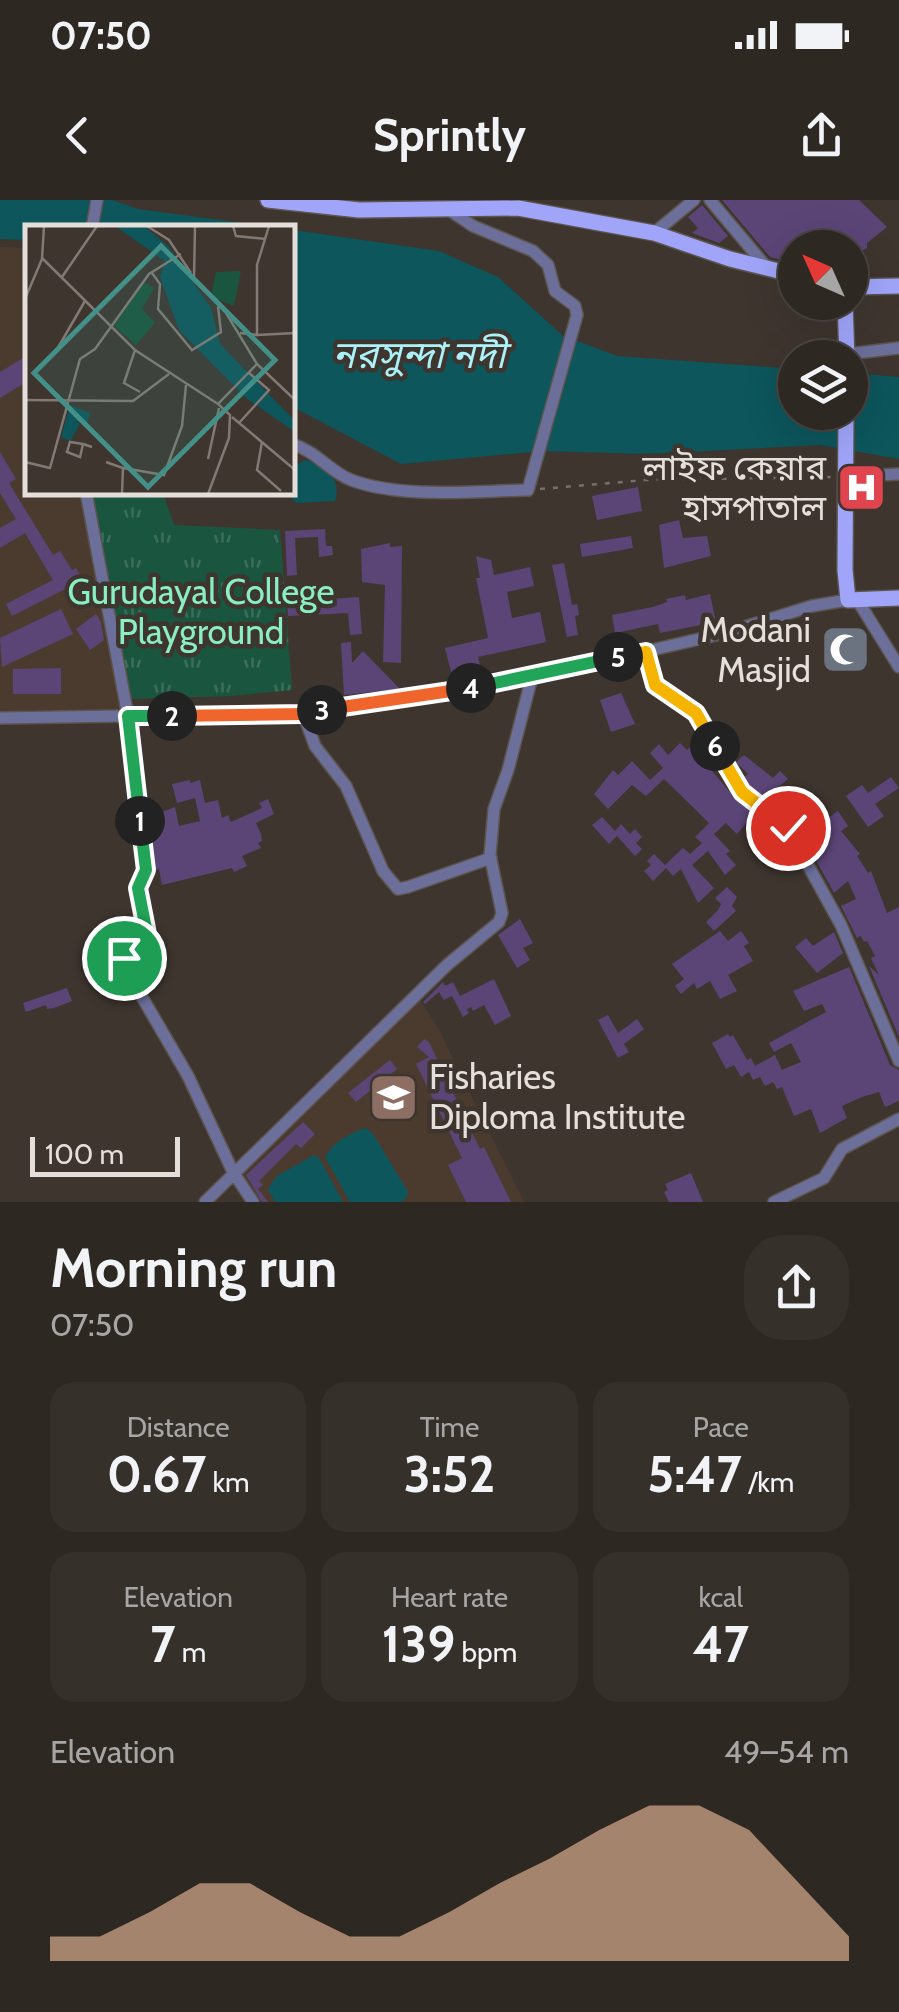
<!DOCTYPE html>
<html lang="en">
<head>
<meta charset="utf-8">
<style>
	body { margin:0; font-family:Cabin,"Noto Sans Bengali",sans-serif; background:#36302b; color:#f1f3f6; height:100vh; display:flex; flex-direction:column; font-size:38px; white-space:nowrap }
	* { box-sizing:border-box; margin:0 }
	p { font-size:32px; color:#a7a6a6 }
	.icon { flex:none; width:55px; height:55px; fill:none; stroke:currentColor; stroke-width:2; stroke-linecap:round; stroke-linejoin:round }
	.map { position:relative; height:1002px; overflow:hidden }
	.panel { display:flex; flex-direction:column; background:#2e2823; flex:1 }
	.panel>* { flex:none }
	.needle { width:65px; rotate:315deg }
	.controls { position:absolute; left:778px; top:30px; display:grid; gap:20px }
	.controls a { display:grid; place-items:center; width:90px; height:90px; border-radius:50%; background:#2e2823; box-shadow:0 10px 40px #0002,0 0 0 2px #494441; font-size:50px }
	.scale { position:absolute; left:30px; bottom:25px; width:150px; box-sizing:border-box; padding-left:10px; border:5px solid #e5dfdb; border-top:0; font-size:28px; line-height:35px; white-space:nowrap; color:#e5dfdb; -webkit-text-stroke:8px #3e352f; paint-order:stroke }
	.pin { position:absolute; display:grid; place-items:center; width:85px; height:85px; color:#fff; margin:-42px; border:5px solid #fff; border-radius:50%; box-shadow:0 2px 10px #0007 }
	.km { position:absolute; width:50px; height:50px; margin:-25px; border-radius:50%; background:#222; color:#fff; font-size:28px; line-height:50px; text-align:center }
	.round { display:grid; place-items:center; flex:none; width:105px; height:105px; border-radius:40px; background:#36302b }
	.overview { display:flex; align-items:center; justify-content:space-between; height:170px; padding:0 50px }
	h1 { font-size:55px; font-weight:800; line-height:75px }
	.figures { display:grid; grid-template-columns:repeat(3,1fr); gap:15px; height:170px; padding:10px 50px }
	.figures div { display:grid; align-content:center; border-radius:25px; background:#36302b; text-align:center }
	.figures b { font-size:50px; font-weight:800 }
	.figures small { font-size:28px; font-weight:400 }
	.figures p { font-size:28px }
	.chart { height:280px; padding:20px 50px }
	.chart p { display:flex; justify-content:space-between }
	.chart svg { width:100%; height:180px; margin-top:10px; fill:#d6ab8b; opacity:.7 }
	.status { display:flex; justify-content:space-between; align-items:center; height:70px; padding:0 50px; background:#2e2823; direction:ltr }
	.status svg { height:28px; fill:currentColor }
	header { display:flex; justify-content:space-between; align-items:center; height:130px; padding:0 50px; background:#2e2823; font-size:45px; font-weight:800 }
	.map>svg:first-child { display:block }
	.education { fill:#4b3b2f }
	.park { fill:url(#park-tufts) }
	.water { fill:#0c565c }
	.building { fill:#5b4577 }
	.lines { fill:none; stroke-linecap:round; stroke-linejoin:round }
	.minor-casing { stroke:#5c544e; stroke-width:14 }
	.major-casing { stroke:#5c544e; stroke-width:18 }
	.path { stroke:#78706b; stroke-width:2.5; stroke-dasharray:5 8; stroke-linecap:butt }
	.minor { stroke:#6c6f99; stroke-width:11 }
	.major { stroke:#a0a5fa; stroke-width:15 }
	.split-1-casing { stroke:#fff; stroke-width:20 }
	.split-2-casing { stroke:#fff; stroke-width:20 }
	.split-3-casing { stroke:#fff; stroke-width:20 }
	.split-4-casing { stroke:#fff; stroke-width:20 }
	.split-5-casing { stroke:#fff; stroke-width:20 }
	.split-6-casing { stroke:#fff; stroke-width:20 }
	.split-7-casing { stroke:#fff; stroke-width:20 }
	.split-1 { stroke:#22a559; stroke-width:12 }
	.split-2 { stroke:#22a559; stroke-width:12 }
	.split-3 { stroke:#f0652b; stroke-width:12 }
	.split-4 { stroke:#f0652b; stroke-width:12 }
	.split-5 { stroke:#22a559; stroke-width:12 }
	.split-6 { stroke:#f5b400; stroke-width:12 }
	.split-7 { stroke:#f5b400; stroke-width:12 }
	.labels { text-anchor:middle; stroke-width:9; stroke-linejoin:round; paint-order:stroke }
	.poi-label { font-size:35px; fill:#e5dfdb; stroke:#3e352f; text-anchor:end }
	.park-label { font-size:35px; fill:#8aeec3; stroke:#3e352f }
	.water-label { font-size:38px; font-style:italic; fill:#adf1f8; stroke:#3e352f }
	.inset-road { fill:none; stroke:#817974; stroke-width:2.5 }
	.view { fill:#449089; fill-opacity:0.15; stroke:#449089; stroke-width:5 }
	.inset-edge { fill:none; stroke:#e5dfdb; stroke-width:5 }
</style>
</head>
<body>
<div class="status"><b>07:50</b><svg viewBox="0 0 49 12"><path d="M0 12V9h3v3zM5 12V6h3v6zM10 12V3h3v9zM15 12V0h3v12zM26 1h20v11H26zM47 4h2v5h-2z"/></svg></div>
<header><svg class="icon" aria-label="back" viewBox="0 0 24 24"><path d="M15 5l-7 7 7 7"/></svg>Sprintly<svg class="icon" aria-label="share" viewBox="0 0 24 24"><path d="M12 15V3M7 8l5-5 5 5M5 13v7h14v-7"/></svg></header>
<div class="map">
<svg width="899" height="1002" viewBox="0 0 899 1002">
	<defs>
		<pattern id="park-tufts" width="24" height="20" patternUnits="userSpaceOnUse" patternTransform="scale(2.5)"><rect width="24" height="20" fill="#1a553f"/><path d="M3 7l-1-3M5 7V3M7 7l1-3M15 17l-1-3M17 17v-4M19 17l1-3" fill="none" stroke="#3b6d5a"/></pattern>
	</defs>
	<rect width="100%" height="100%" fill="#3e352f"/>
	<path class="education" d="M0 47 27 48 28 292 83 293 126 509 0 511Z
		M419 799 437 826 524 1002H255L235 974Z"/>
	<path class="park" d="M90 293H163L174 325 280 330 292 490 231 496 129 499Z"/>
	<path class="water" d="M0 0H112L138 9 272 27 28 28 27 40 0 39Z
		M293 30 439 51 498 77 562 135 617 156 795 169V212H850V173L899 177V259L820 245 647 254 542 251 401 264 293 207Z
		M305 260C326 265 342 280 335 301L296 303 288 293 292 292 293 267Z
		M366 928 373 934 407 990 408 996 401 1002H350L325 957C333 942 350 933 366 928Z
		M314 955 319 958 343 1002H275L268 989 277 976Z"/>
	<path class="building" d="M722 0H859L887 27 867 43V48L850 58V48H795V63L770 57Z
		M702 5 728 36 719 43 692 33 698 28 688 17Z
		M28 155V181L0 198V172Z
		M0 252 16 279 9 283 53 355 60 351 72 370 76 368 83 380 12 416 6 404 53 380 25 333 0 348V328L16 319 0 293Z
		M638 287 642 311 597 320 592 296Z
		M679 320 683 338 707 336 711 356 664 368 659 325Z
		M325 329 326 346H332L333 355 319 357 318 337 295 338 297 375 287 376 285 331Z
		M631 336 633 348 582 357 580 344Z
		M390 343V347L402 346 401 463 383 462 385 385 362 382 361 349Z
		M476 356 491 360 494 375 530 367 534 386 507 392 512 418 540 412 546 442 478 457 480 465 451 472 445 448 488 438 476 378H480Z
		M564 363 572 405 577 404 579 415 575 416 578 435 567 437 552 365Z
		M710 394 716 422 660 433 658 424 615 433 612 415 653 407 667 402 666 399 685 395 686 400Z
		M359 397 362 434 350 435 348 413 288 416 287 402Z
		M61 409 73 434 2 467 0 438Z
		M96 414 101 422 104 440 90 450 76 429Z
		M351 442 352 463 363 451 400 489 344 495 341 443Z
		M61 468V494H13V469Z
		M621 493 635 524 611 532 600 500Z
		M700 538 711 558 706 564 736 599 754 614 737 634 726 623 714 634 730 651 726 654 736 665 725 675 708 651 692 665 714 688 698 703 681 669 673 676 666 668 653 681 644 671 651 665 647 661 654 654 665 665 683 648 690 654 702 643 695 637 709 623 696 610 664 579 646 596 632 585 608 609 594 594 613 570 618 575 632 561 650 580 663 568 650 553 659 544 668 555 680 543 687 550Z
		M744 555 773 578 780 571 788 579 765 598 749 586 744 577 748 574 736 562Z
		M891 577 899 588 875 604 884 616 868 627 846 596 862 585 868 593Z
		M190 580V583L200 580 205 603 218 600 222 618 228 615 231 622 262 608 259 603 268 599 274 614 256 623 261 634 262 641 258 643 261 648 242 656 247 666 234 672 232 668 162 685 159 669 155 670 149 617 175 607 179 626 200 621 195 598 177 603 172 584Z
		M838 611 848 626 841 631 860 654 857 656 868 673 871 671 887 713 899 707V837L869 766 879 775 871 758 875 756 867 741 864 742 861 736 857 738 841 706 856 699 848 681 834 693 807 644 825 633 819 624Z
		M602 617 615 631 621 624 630 634 635 629 642 637 636 643 642 649 635 656 617 636 609 644 592 625Z
		M727 687 737 697 732 706 736 711 714 731 706 722 718 710 721 704 715 698Z
		M520 719 533 743 523 748 530 760 517 768 498 735Z
		M720 731 728 741 741 731 749 743 744 746 753 761 728 775 737 791 720 799 710 781 697 789 694 783 681 794 675 786 684 779 672 764Z
		M834 732 843 753 817 773 795 747 806 738 813 746Z
		M849 767 890 865 899 870V901L885 907 879 892 862 897 842 906 847 918 820 933 811 909 794 916 782 887 777 889 773 882 765 886 760 877 753 880 749 872 741 877 734 865 726 869 712 843 728 834 730 837 733 835 747 860 751 858 755 866 775 855 782 870 801 862 791 843 774 852 769 843 826 812 822 804 804 811 793 791Z
		M494 779 511 816 495 825 484 805 473 811 471 807 467 809 469 813 463 817 452 796 444 800 439 792 425 804 423 802 443 782 445 786 453 782 460 796Z
		M67 788 72 801 54 808 47 809 46 805 26 812 23 803Z
		M608 815 618 833 637 819 644 829 624 844 629 852 618 858 598 820Z
		M424 839 429 842 480 949 484 947 511 1002H466L448 965 462 958 416 864 429 857 417 847Z
		M390 860 397 869 356 902 348 893Z
		M303 922 315 934 301 948 296 944 259 981 263 985 258 989 268 1002H262L246 975Z
		M691 973 703 1002H669L664 992 668 990 665 984Z"/>
	<g class="lines">
		<defs>
			<path id="minor" d="M710 0 768 69
				M92 28 97 0
				M654 33 694 0
				M848 154 899 148
				M292 244C316 251 329 271 351 280 403 299 473 291 528 290L577 115 575 106 555 91 548 65 533 51 473 26 449 10
				M844 277 899 274
				M86 292 128 516 146 670 138 688 147 734C138 746 123 749 124 766L188 876 233 972 253 1002
				M858 401 899 467
				M646 452 655 485 696 513 742 592 788 629 841 725 899 861
				M303 513 315 546 346 586 383 671 398 689 408 687 491 658
				M0 518 303 513 470 488 639 453 725 433 812 406 848 400
				M205 1002 447 765 499 722 502 713 490 655 494 609 508 570 533 473
				M774 1002 824 978 842 949 899 919"/>
			<path id="major" d="M268 0 359 10 518 8 654 33 730 59 795 75
				M850 87 899 86
				M845 102 847 158
				M846 212 845 370 848 400 899 398"/>
		</defs>
		<use href="#minor" class="minor-casing"/>
		<use href="#major" class="major-casing"/>
		<path class="path" d="M540 289 646 280 831 277"/>
		<use href="#minor" class="minor"/>
		<use href="#major" class="major"/>
	</g>
	<g class="lines">
		<defs>
			<path id="split-1" d="M124 758 147 734 138 688 146 670 140 621"/>
			<path id="split-2" d="M140 621 128 516H172"/>
			<path id="split-3" d="M172 516 303 514 322 510"/>
			<path id="split-4" d="M322 510 471 488"/>
			<path id="split-5" d="M471 488 618 457"/>
			<path id="split-6" d="M618 457 646 452 655 485 696 513 715 546"/>
			<path id="split-7" d="M715 546 742 592 788 628"/>
		</defs>
		<use href="#split-1" class="split-1-casing"/>
		<use href="#split-2" class="split-2-casing"/>
		<use href="#split-3" class="split-3-casing"/>
		<use href="#split-4" class="split-4-casing"/>
		<use href="#split-5" class="split-5-casing"/>
		<use href="#split-6" class="split-6-casing"/>
		<use href="#split-7" class="split-7-casing"/>
		<use href="#split-1" class="split-1"/>
		<use href="#split-2" class="split-2"/>
		<use href="#split-3" class="split-3"/>
		<use href="#split-4" class="split-4"/>
		<use href="#split-5" class="split-5"/>
		<use href="#split-6" class="split-6"/>
		<use href="#split-7" class="split-7"/>
	</g>
	<defs>
		<symbol id="hospital-square" viewBox="-11 -11 22 22"><rect x="-9" y="-9" width="18" height="18" rx="4" fill="#e0444e" stroke="#3e352f"/><path d="M-5-5h3v3.5h4V-5h3V5h-3V1.5h-4V5h-3Z" fill="#fff"/></symbol>
		<symbol id="mosque-square" viewBox="-11 -11 22 22"><rect x="-9" y="-9" width="18" height="18" rx="4" fill="#6b7280" stroke="#3e352f"/><path d="M3.5-4.9A6 6 0 1 0 3.5 4.9A5 5 0 1 1 3.5-4.9Z" fill="#fff"/></symbol>
		<symbol id="university-square" viewBox="-11 -11 22 22"><rect x="-9" y="-9" width="18" height="18" rx="4" fill="#8d6e63" stroke="#3e352f"/><path d="M0-5L7-2L0 1L-7-2ZM-4 1L0 2.5L4 1V4Q0 6-4 4Z" fill="#fff"/></symbol>
	</defs>
	<g fill-rule="evenodd">
		<use href="#hospital-square" x="834" y="260" width="55" height="55"/>
		<use href="#mosque-square" x="818" y="422" width="55" height="55"/>
		<use href="#university-square" x="366" y="870" width="55" height="55"/>
	</g>
	<g class="labels">
		<g class="poi-label">
			<text x="826" y="280">লাইফ কেয়ার<tspan x="826" dy="40">হাসপাতাল</tspan></text>
			<text x="811" y="442">Modani<tspan x="811" dy="40">Masjid</tspan></text>
			<text x="429" y="889" text-anchor="start">Fisharies<tspan x="429" dy="40">Diploma Institute</tspan></text>
		</g>
		<g class="park-label">
			<text x="201" y="404">Gurudayal College<tspan x="201" dy="40">Playground</tspan></text>
		</g>
		<g class="water-label">
			<text x="419" y="168">নরসুন্দা নদী</text>
		</g>
	</g>
	<g transform="translate(25 25)">
		<rect width="270" height="270" fill="#3e352f"/>
		<path d="M119 57 129 63 117 84 130 98 111 120 89 101Z" fill="#1a553f"/>
		<path d="M216 46 209 81 186 72 191 47Z" fill="#1a553f"/>
		<path d="M90 1H119L144 22 186 83 195 119 270 196V207L221 173 154 105 135 52 140 36ZM45 180 65 188 62 199 49 196 55 199 45 216 36 212Z" fill="#0c565c"/>
		<path class="inset-road" d="M122 1 144 15 166 48M170 1 169 53 201 88 232 139 270 175M208 1 211 11 241 14M17 33 110 125 193 179M127 48 135 59 133 84 167 125 196 107 193 81M37 52 72 1M0 74 17 34 19 1M215 108 232 110V40L244 1M232 110 270 108M110 125 99 158 115 167M31 126 60 76M0 175 108 176 144 149M207 192 270 245M214 198 244 165 224 148M237 217 232 245 256 266M58 219 55 232 42 227 45 217 58 219 67 222M183 234 194 183M0 237 25 243 55 134 70 124 124 49 156 29M81 237 98 243 97 269M98 243 139 250 157 201 161 160M183 269 204 213 205 190 193 179 232 139"/>
		<path class="view" d="M136 21 250 135 123 262 9 148Z"/>
		<rect width="270" height="270" class="inset-edge"/>
	</g>
</svg>
<div class="controls">
<a><svg class="needle" viewBox="-14 -14 28 28"><path d="M0-13l5 13h-10z" fill="#e53935"/><path d="M0 13l5-13h-10z" fill="#a7a6a6"/></svg></a>
<a><svg class="icon" aria-label="layers" viewBox="0 0 24 24"><path d="M12 4l9 5-9 5-9-5zM3 14l9 5 9-5"/></svg></a>
</div>
<div class="scale">100 m</div>
<div class="pin" style="left:124px;top:758px;background:#1e9e55"><svg class="icon" aria-label="arrive" viewBox="0 0 24 24"><path d="M6 21V4h12l-3 4 3 4H6"/></svg></div>
<div class="pin" style="left:788px;top:628px;background:#d93025"><svg class="icon" aria-label="check" viewBox="0 0 24 24"><path d="M5 12l5 5 9-10"/></svg></div>
<b class="km" style="left:140px;top:621px">1</b>
<b class="km" style="left:172px;top:516px">2</b>
<b class="km" style="left:322px;top:510px">3</b>
<b class="km" style="left:471px;top:488px">4</b>
<b class="km" style="left:618px;top:457px">5</b>
<b class="km" style="left:715px;top:546px">6</b>
</div>
<section class="panel">
<div class="overview"><div><h1>Morning run</h1><p>07:50</p></div><a class="round"><svg class="icon" aria-label="share" viewBox="0 0 24 24"><path d="M12 15V3M7 8l5-5 5 5M5 13v7h14v-7"/></svg></a></div>
<div class="figures">
<div><p>Distance</p><b>0.67<small> km</small></b></div>
<div><p>Time</p><b>3:52</b></div>
<div><p>Pace</p><b>5:47<small> /km</small></b></div>
</div>
<div class="figures">
<div><p>Elevation</p><b>7<small> m</small></b></div>
<div><p>Heart rate</p><b>139<small> bpm</small></b></div>
<div><p>kcal</p><b>47</b></div>
</div>
<div class="chart"><p><span>Elevation</span>49–54 m</p>
<svg viewBox="0 0 160 44" preserveAspectRatio="none"><path d="M0 44V38L10 38L20 32L30 25L40 25L50 32L60 38L70 38L80 32L90 25L100 19L110 12L120 6L130 6L140 12L150 25L160 38V44z"/></svg>
</div>
</section>
</body>
</html>
